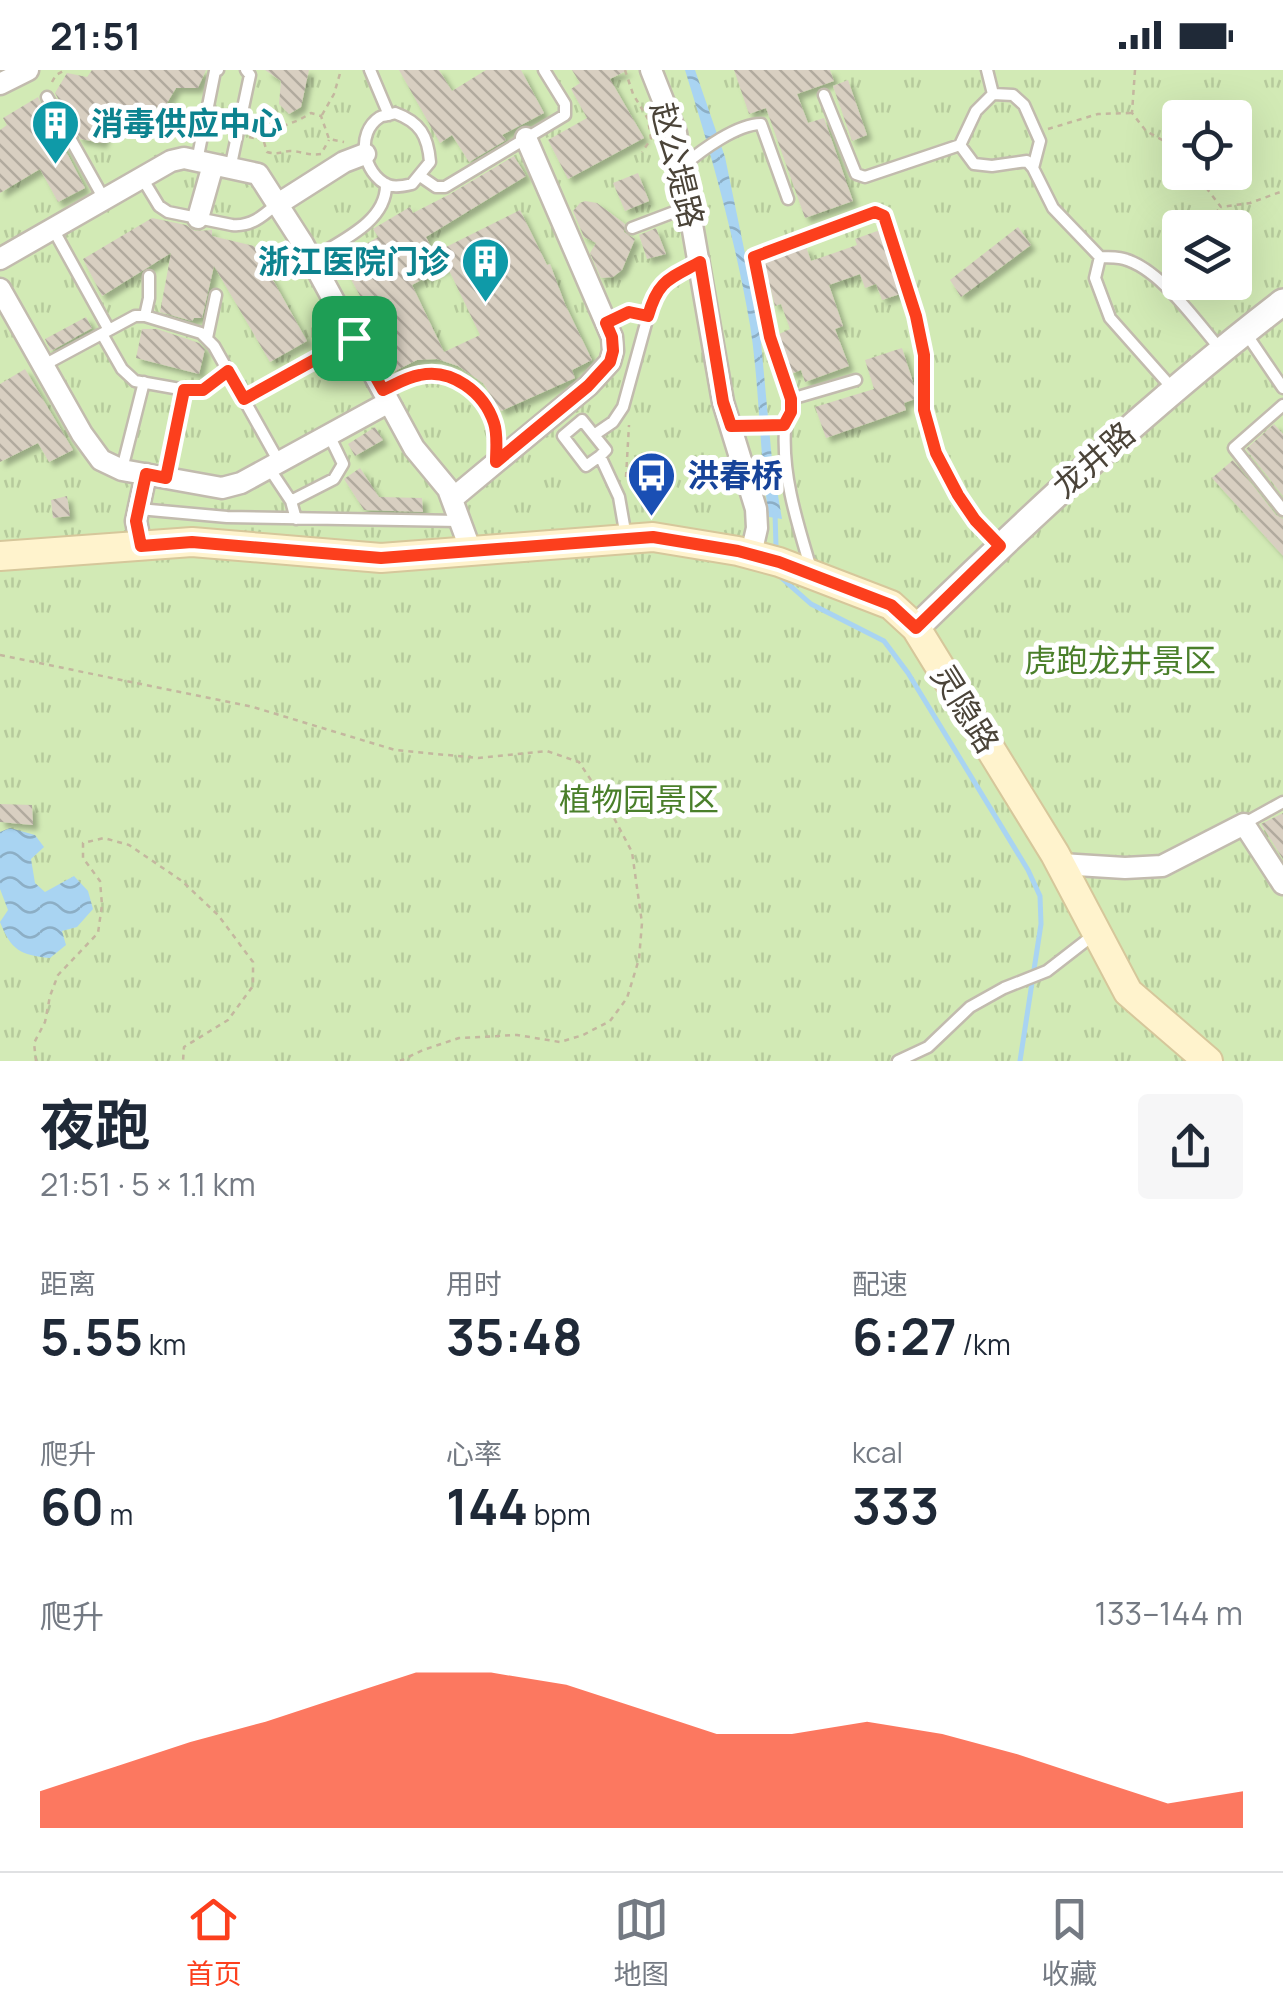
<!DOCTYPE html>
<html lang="zh">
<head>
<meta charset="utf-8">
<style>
	body { margin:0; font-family:Manrope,"Noto Sans SC",sans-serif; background:#f6f6f7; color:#1f2937; height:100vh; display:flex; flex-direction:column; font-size:38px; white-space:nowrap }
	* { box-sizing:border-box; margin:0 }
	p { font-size:32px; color:#747a83 }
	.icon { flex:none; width:55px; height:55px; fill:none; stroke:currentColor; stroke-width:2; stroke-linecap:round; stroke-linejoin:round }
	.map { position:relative; height:991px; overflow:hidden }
	.sheet { display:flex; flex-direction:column; background:#fff; flex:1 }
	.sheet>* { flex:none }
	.tools { position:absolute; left:1162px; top:30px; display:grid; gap:20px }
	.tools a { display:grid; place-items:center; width:90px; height:90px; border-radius:10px; background:#fff; box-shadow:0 10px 40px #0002; font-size:50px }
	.pin { position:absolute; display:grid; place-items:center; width:85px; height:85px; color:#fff; margin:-42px; border-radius:20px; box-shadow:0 5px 15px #0006 }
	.round { display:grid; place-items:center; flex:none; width:105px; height:105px; border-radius:10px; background:#f6f6f7 }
	.headline { display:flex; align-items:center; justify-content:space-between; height:170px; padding:0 40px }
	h1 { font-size:55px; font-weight:700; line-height:75px }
	.metrics { display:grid; grid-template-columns:repeat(3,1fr); gap:15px; height:170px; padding:10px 40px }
	.metrics div { display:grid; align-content:center }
	.metrics b { font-size:50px; font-weight:700 }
	.metrics small { font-size:28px; font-weight:400 }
	.metrics p { font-size:28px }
	.chart { height:280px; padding:20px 40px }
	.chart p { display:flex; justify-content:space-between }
	.chart svg { width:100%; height:180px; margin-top:10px; fill:#fc3f1d; opacity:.7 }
	.status { display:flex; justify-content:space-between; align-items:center; height:70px; padding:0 50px; background:#fff; direction:ltr }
	.status svg { height:28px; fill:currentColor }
	.tabs { display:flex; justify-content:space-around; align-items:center; height:140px; border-top:2px solid #e0e1e3; background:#fff; font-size:28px; color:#747a83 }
	.tabs a { display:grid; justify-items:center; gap:5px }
	.tabs .current { color:#fc3f1d }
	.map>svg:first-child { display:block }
	.park { fill:url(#park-tufts); fill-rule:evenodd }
	.water { fill:url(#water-waves) }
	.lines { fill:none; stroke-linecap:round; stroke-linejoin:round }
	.stream { stroke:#a9d4f2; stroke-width:5 }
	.building { fill:url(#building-back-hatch); fill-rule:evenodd; filter:url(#shadow) }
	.service-casing { stroke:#c2bbae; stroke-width:15 }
	.minor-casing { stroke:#c2bbae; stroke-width:25 }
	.tertiary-casing { stroke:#c2bbae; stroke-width:30 }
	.secondary-casing { stroke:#d6c79b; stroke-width:32 }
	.path { stroke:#c4b79f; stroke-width:2.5; stroke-dasharray:5 5; stroke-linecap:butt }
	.service { stroke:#fff; stroke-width:10 }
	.minor { stroke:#fff; stroke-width:20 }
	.tertiary { stroke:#fff; stroke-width:25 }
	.secondary { stroke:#fff3cd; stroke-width:28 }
	.route-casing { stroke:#fff; stroke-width:20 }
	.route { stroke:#fc3f1d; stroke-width:12 }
	.labels { text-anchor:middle; stroke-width:10; stroke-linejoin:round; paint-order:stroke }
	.culture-label { font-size:32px; font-weight:bold; fill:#0d838f; stroke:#fff; text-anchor:start }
	.street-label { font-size:32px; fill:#4b4439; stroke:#fff }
	.transit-label { font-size:32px; font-weight:bold; fill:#164399; stroke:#fff; text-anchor:start }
	.park-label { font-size:32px; fill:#4a7f2a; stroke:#fff }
</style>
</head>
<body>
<div class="status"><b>21:51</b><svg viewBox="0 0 49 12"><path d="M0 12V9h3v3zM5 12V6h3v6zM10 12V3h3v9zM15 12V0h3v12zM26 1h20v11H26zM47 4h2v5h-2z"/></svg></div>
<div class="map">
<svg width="1283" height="991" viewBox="0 0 1283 991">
	<defs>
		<pattern id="park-tufts" width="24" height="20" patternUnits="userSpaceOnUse" patternTransform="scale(2.5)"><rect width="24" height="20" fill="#d2eab5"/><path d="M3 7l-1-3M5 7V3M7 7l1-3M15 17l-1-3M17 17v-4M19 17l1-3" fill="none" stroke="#b6ca9c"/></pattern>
		<pattern id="water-waves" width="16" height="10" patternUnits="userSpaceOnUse" patternTransform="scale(2.5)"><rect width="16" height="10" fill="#a9d4f2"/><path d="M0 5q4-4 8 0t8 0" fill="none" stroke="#8caec5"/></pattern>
		<pattern id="building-back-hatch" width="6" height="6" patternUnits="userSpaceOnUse" patternTransform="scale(2.5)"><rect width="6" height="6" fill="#d8cfc1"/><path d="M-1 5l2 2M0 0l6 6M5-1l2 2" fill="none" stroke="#b1aa9e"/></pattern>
		<filter id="shadow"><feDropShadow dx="5" dy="5" stdDeviation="2.5" flood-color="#0004"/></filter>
	</defs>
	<rect width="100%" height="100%" fill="#f6f3ec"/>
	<path class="park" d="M0 0H1283V991H0ZM1180 48H1235V102H1180ZM1180 158H1235V212H1180Z"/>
	<path class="water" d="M685 0H695L725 87 759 251 772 390 782 449 769 447C759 383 760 318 750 255 735 168 711 83 685 0Z
		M10 758 35 765 44 777 31 789 35 813 45 822 74 806 88 821 93 839 77 857 62 861 66 875 50 888C20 885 11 880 0 852L8 840 0 819V762Z"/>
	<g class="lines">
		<path class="stream" d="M775 443 776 476
			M777 504 811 534 884 571 908 603 1028 800 1040 826 1041 854 1020 991"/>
	</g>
	<path class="building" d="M92 0H206L198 18H176L164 38 144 36 132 56 111 53 102 73 80 69 55 23 67 3 87 7Z
		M265 0H309L301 37 289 44 279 34 281 11Z
		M399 0H439L452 21 486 0H521L544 43 502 65 506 70 469 92 452 65 440 73Z
		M572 0H628L610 9 644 68 568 109 548 70 587 48 571 19 580 13Z
		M734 0H830L834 11 797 24 808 53 824 48 853 131 805 148 766 38 749 44Z
		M848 10 867 65 852 71 833 16Z
		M38 27 85 118 58 132 40 99 0 123V60L7 55 3 48Z
		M514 86 526 106 426 167 434 183 520 140 547 195 550 194 565 234 592 290 572 300 575 308 501 341 483 313 458 296 437 289 417 290 393 302 359 238 365 235 340 189 378 167 373 159 376 157 410 137 413 143 450 124ZM447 196 480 265 444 282 412 215Z
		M638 103 649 131 625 141 613 113Z
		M585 131 597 133 625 154 624 162 635 169 622 200 613 207 601 208 590 183 596 173 584 167 573 141 580 133Z
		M152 148 186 155 195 161 212 160V166L254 176 307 271 270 292 214 196 202 248H194L192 251 160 242 171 183 102 226 83 189Z
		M1018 157 1031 175 961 227 950 210Z
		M656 158 666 184 647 189 639 165Z
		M880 160 900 224 882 230 876 214 865 218 860 204 829 215 843 256 835 259 849 296 805 312 801 300 791 304 777 265 790 259 781 234 775 236 764 193 806 177 811 191 857 175 855 169Z
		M86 247 92 258 51 281 45 269Z
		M142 259H157L199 273 205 279 199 304 136 288Z
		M902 278 915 318V329L904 333 906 340 826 368 815 337 874 319 865 290Z
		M25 299 73 380 49 392 38 373 0 392V314Z
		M1274 354 1283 364V426L1246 379Z
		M375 357 383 370 355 386 348 374Z
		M1233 390 1276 445 1283 449V486L1212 408Z
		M360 398 379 427 422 428 423 442 364 440 344 409Z
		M67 426 70 446 53 448 51 430Z
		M0 734 32 735 33 755 0 752Z
		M1283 743V789L1261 754Z"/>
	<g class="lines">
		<defs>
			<path id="service" d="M370 0 389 45
				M987 0 993 24 1013 25 1024 35 1040 71 1033 98 1053 138 1100 187C1107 187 1117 187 1124 189 1161 199 1197 253 1222 281
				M993 24 976 41 960 75 974 94 992 96 1027 91 1033 98
				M824 25 856 104 865 107 960 75
				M47 27 104 129
				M395 43C420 52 428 66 430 92L412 114C404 116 395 118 388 115 363 104 355 63 380 47 381 46 393 44 395 43Z
				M197 91 215 1 218 0
				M684 95C702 80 737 54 761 54L788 129
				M230 99 250 5 246 0
				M420 106 436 117H445L565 45V34L544 0
				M142 108 159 136 168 142 232 155C251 157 263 146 277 134
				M632 158 690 136
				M53 159 109 260
				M1100 187 1095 208 1110 248 1173 319
				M312 189C340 171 387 152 386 114
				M145 246 149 228V206
				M606 253 629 242 648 246C658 210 669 209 700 192
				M1245 262 1283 318
				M102 264 122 299 135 311 191 321 203 320 229 301
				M207 268 216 225
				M44 295 135 246H145L201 263 214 276 279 392
				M383 320C394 315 407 307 419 305 451 298 483 322 493 352 498 364 496 378 496 391
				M244 329 354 268
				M791 329 769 267 754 187 875 142 884 145 916 246 923 285 924 340 936 383 958 425 975 450 999 476
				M1283 335 1234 378 1283 440
				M731 355H784
				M594 365 582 350 563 366 586 396 600 386
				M269 398 291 431 296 449
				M122 399 144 312
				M166 407 184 320
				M291 431 334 409 343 394 329 365
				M139 439 227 447 460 451
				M626 467 619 427 600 386 606 380 594 365 613 352 623 337 648 246
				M811 499C798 455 782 407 785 359 785 349 791 341 791 329L856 310
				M1245 753 1283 732
				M898 991 928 977 970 937 1004 918 1047 901 1096 863"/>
			<path id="minor" d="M651 0 676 63 723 332 756 439 757 458 751 484
				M0 14 28 0
				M278 134 344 92 365 84
				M198 148 213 95
				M0 189 171 91 184 88 258 104 303 174 414 378 448 419 471 481
				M0 219 82 364 101 390 122 400 222 418 241 413 389 332
				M452 429 588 316 610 292 613 281 612 267 526 68
				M141 476 136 451 146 404
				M1061 794 1125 798 1162 796 1244 754 1283 814"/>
			<path id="tertiary" d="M916 558C1033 444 1153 332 1283 232"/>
			<path id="secondary" d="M0 486 192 472 381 488 653 467 738 481 779 492 891 535 916 558 1055 784 1128 922 1208 991"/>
		</defs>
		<use href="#service" class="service-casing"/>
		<use href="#minor" class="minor-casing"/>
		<use href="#tertiary" class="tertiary-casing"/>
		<use href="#secondary" class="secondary-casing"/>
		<path class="path" d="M625 0 633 24 648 49 651 69 642 82
			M1135 0 1132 43 1146 61 1173 76 1180 85
			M52 12 56 5 65 0
			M322 45 334 24 341 0
			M1048 59 1098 44 1132 43
			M249 67 264 70 268 62 299 50 311 43 321 46 329 69 344 72
			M264 72 267 82C277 85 280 82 290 81 301 81 309 86 321 84L329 70
			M1194 102 1221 137 1250 133 1283 121
			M1201 158 1221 137
			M1171 200 1180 182
			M626 407 629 355
			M0 585 253 637 395 680 478 688 547 681 579 692 606 733 632 782 642 853 639 889 627 928 610 951 583 965 560 972 517 965 459 968 423 980 400 991
			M36 991 34 973 45 952 50 926 58 905 98 863 102 835 100 811 83 788V773L104 768 129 775 182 811 218 845 253 892V916L228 950 184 977 183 991"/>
		<use href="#service" class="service"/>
		<use href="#minor" class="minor"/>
		<use href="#tertiary" class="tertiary"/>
		<use href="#secondary" class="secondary"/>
	</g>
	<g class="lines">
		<defs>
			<path id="route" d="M875 142 884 146 916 246 924 285V340L936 383 958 425 975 450 1000 476 916 558 891 535 779 492 738 481 653 467 381 488 192 472 141 476 136 451 146 404 166 408 184 320H203L228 301 244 329 354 268 383 320C394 315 407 307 420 305 451 298 484 322 494 353 498 365 496 380 496 392L588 316 610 292 613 281 612 267 606 253 629 242 648 246C658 210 669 209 700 192L723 332 731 356 784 355 791 342V329L770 267 754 187Z"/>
		</defs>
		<use href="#route" class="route-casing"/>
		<use href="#route" class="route"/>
	</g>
	<defs>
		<symbol id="building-pin" viewBox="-11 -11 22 30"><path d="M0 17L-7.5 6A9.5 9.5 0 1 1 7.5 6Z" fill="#0f9aa8" stroke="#fff"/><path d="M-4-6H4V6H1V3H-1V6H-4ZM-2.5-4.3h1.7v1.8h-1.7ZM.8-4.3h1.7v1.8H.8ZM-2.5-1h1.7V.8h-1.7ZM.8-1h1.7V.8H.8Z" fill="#fff"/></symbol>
		<symbol id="bus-pin" viewBox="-11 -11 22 30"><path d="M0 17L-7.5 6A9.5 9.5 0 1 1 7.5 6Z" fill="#1a4fb4" stroke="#fff"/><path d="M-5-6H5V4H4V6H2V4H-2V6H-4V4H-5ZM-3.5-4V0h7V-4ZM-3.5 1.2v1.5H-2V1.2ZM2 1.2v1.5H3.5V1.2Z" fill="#fff"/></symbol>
	</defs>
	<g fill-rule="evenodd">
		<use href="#building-pin" x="28" y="26" width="55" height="75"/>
		<use href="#building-pin" x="458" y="164" width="55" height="75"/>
		<use href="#bus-pin" x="624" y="378" width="55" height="75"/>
	</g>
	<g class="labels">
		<g class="culture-label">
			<text x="91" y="65">消毒供应中心</text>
			<text x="450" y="203" text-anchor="end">浙江医院门诊</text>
		</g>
		<g class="street-label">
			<text transform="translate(677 95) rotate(76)" y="11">赵公堤路</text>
			<text transform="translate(1094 390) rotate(-41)" y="11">龙井路</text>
			<text transform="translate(965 639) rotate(58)" y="11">灵隐路</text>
		</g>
		<g class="transit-label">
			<text x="687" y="417">洪春桥</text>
		</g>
		<g class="park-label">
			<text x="1120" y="602">虎跑龙井景区</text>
			<text x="639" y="741">植物园景区</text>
		</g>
	</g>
</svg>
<div class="tools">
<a><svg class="icon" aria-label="locate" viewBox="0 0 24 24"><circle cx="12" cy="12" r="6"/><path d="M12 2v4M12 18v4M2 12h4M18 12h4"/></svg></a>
<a><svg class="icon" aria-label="layers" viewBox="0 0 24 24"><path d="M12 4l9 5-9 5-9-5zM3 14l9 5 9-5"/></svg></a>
</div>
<div class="pin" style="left:354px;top:268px;background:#1e9e55"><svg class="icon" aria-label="arrive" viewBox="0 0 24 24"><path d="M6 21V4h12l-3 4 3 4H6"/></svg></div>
</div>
<section class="sheet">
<div class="headline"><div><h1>夜跑</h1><p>21:51 · 5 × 1.1 km</p></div><a class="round"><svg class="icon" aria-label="share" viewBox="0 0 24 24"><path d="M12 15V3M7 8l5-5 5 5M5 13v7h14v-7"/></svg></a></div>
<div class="metrics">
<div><p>距离</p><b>5.55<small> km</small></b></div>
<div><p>用时</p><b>35:48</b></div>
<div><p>配速</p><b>6:27<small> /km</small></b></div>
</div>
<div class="metrics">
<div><p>爬升</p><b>60<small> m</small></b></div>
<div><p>心率</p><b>144<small> bpm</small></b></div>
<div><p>kcal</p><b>333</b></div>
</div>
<div class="chart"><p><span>爬升</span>133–144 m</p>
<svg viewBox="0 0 160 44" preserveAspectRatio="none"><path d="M0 44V35L10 29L20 23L30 18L40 12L50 6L60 6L70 9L80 15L90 21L100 21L110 18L120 21L130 26L140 32L150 38L160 35V44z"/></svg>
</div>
</section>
<nav class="tabs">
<a class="current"><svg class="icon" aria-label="home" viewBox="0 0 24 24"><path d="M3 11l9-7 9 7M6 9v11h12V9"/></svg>首页</a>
<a><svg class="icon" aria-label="map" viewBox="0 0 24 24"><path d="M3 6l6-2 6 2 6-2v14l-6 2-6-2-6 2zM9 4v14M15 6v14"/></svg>地图</a>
<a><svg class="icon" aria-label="saved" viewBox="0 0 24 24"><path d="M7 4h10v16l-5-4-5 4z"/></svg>收藏</a>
</nav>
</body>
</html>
